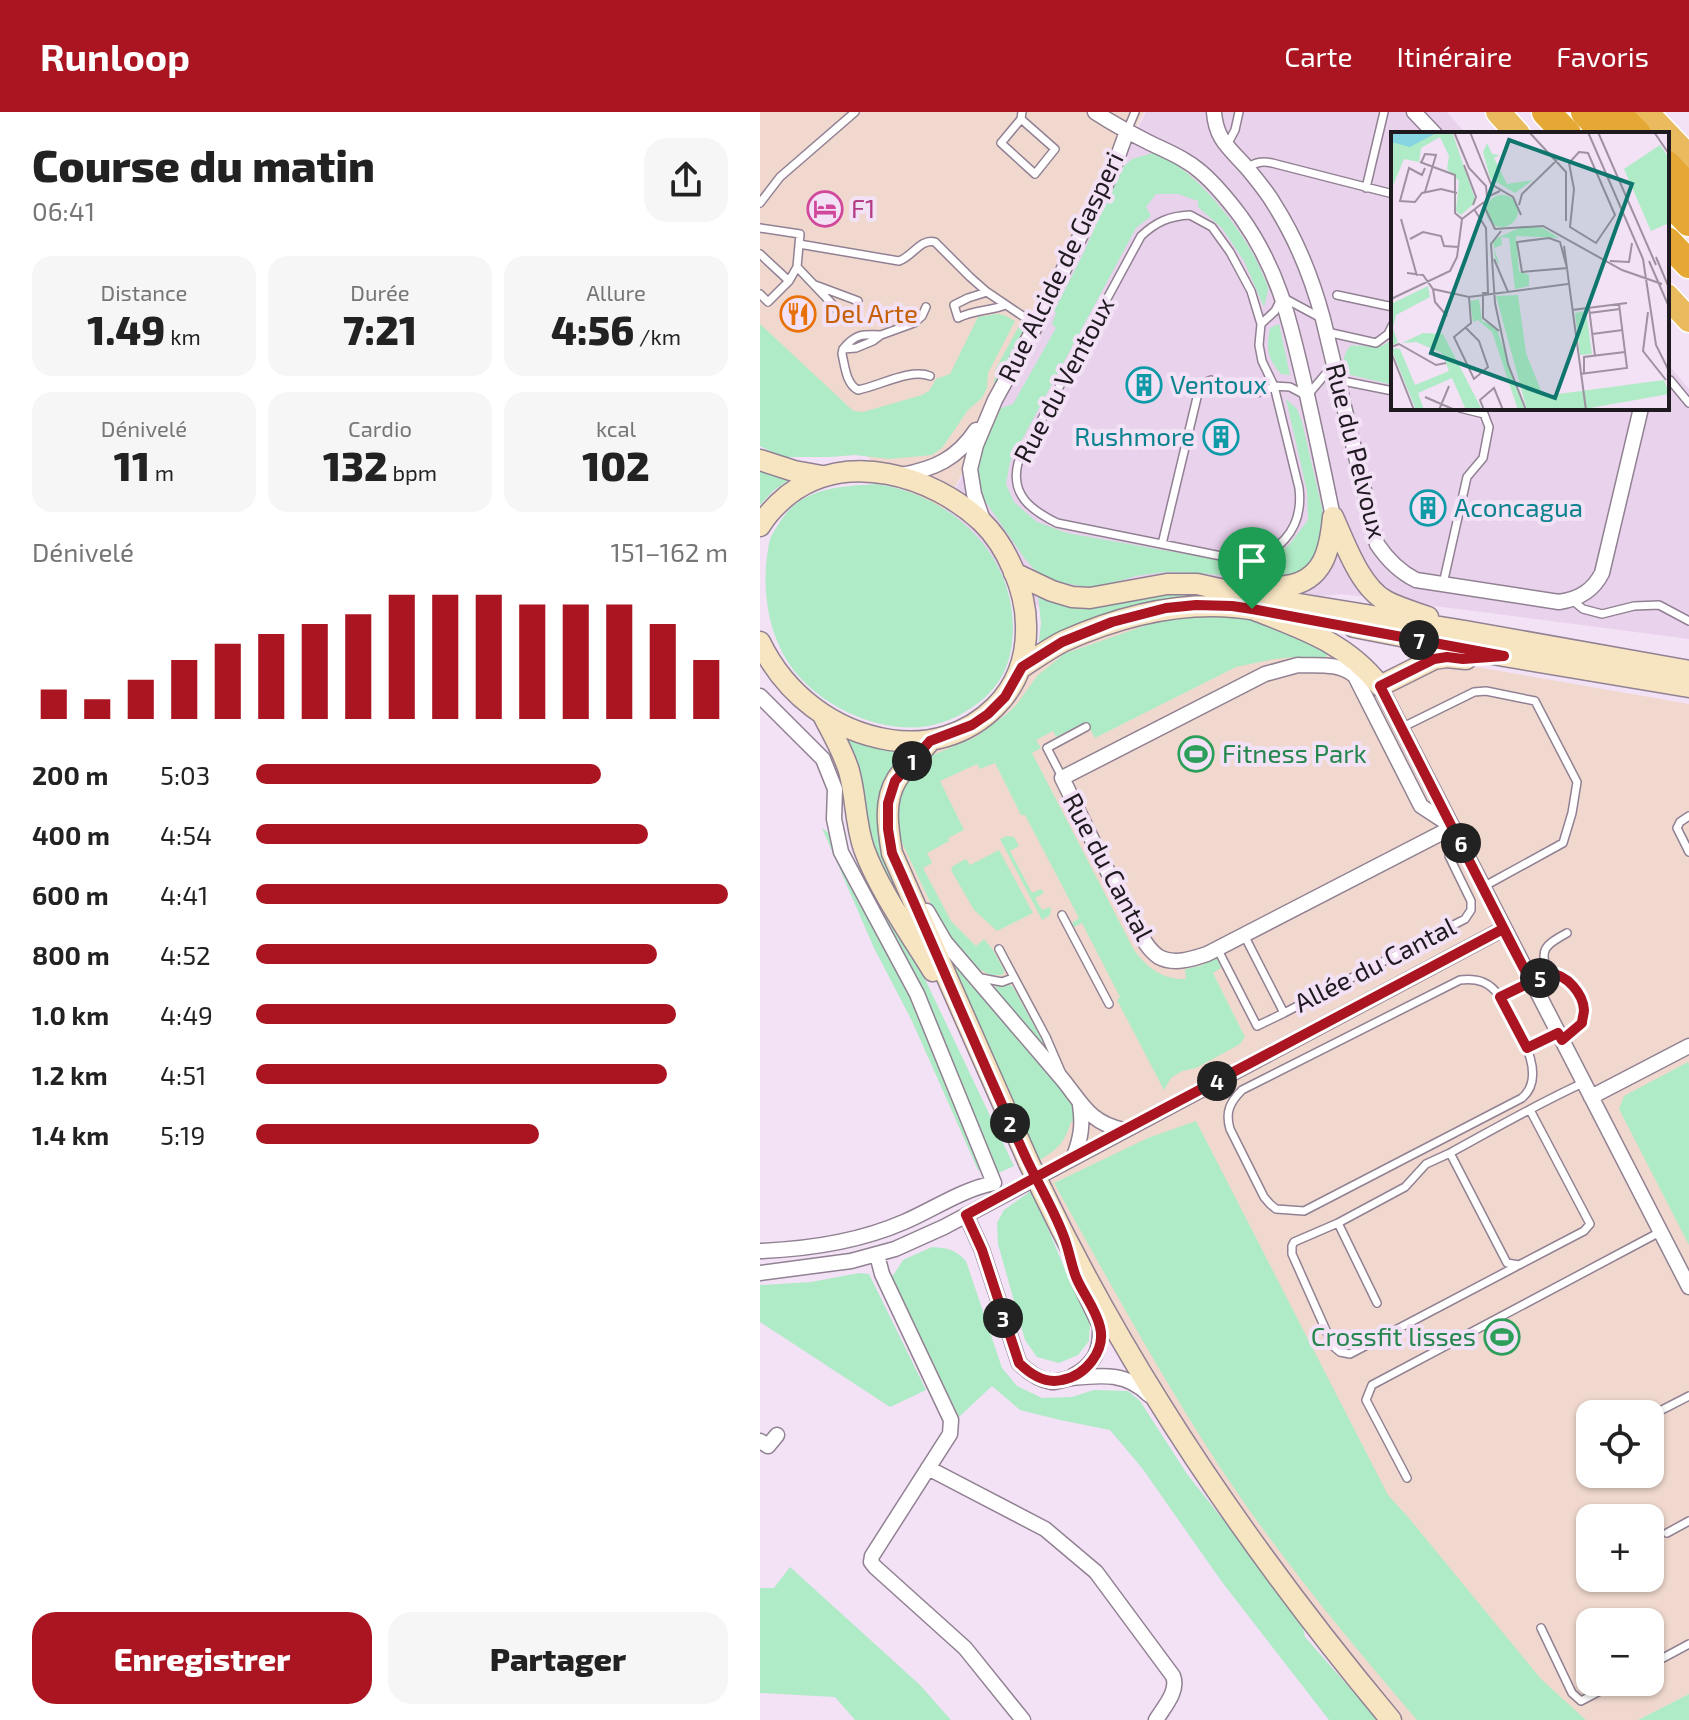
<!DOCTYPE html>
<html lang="fr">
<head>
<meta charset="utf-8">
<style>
	body { margin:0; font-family:"Exo 2",sans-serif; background:#f6f6f6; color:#222; height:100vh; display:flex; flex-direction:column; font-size:30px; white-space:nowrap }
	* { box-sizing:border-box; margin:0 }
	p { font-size:26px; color:#767676 }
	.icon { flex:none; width:44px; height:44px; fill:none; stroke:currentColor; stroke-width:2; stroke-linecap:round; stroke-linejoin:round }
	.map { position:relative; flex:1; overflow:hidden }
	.details { display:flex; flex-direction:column; background:#fff; width:760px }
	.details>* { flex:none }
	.controls { position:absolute; left:816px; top:1288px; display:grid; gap:16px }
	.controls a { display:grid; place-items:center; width:88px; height:88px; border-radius:16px; background:#fff; box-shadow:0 2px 6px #0004; font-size:40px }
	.pin { position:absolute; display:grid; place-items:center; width:68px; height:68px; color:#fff; margin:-82px -34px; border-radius:50% 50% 50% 0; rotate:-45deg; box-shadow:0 0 8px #0007 }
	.pin .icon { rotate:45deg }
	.km { position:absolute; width:40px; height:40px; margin:-20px; border-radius:50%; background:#222; color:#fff; font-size:22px; line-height:40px; text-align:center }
	.round { display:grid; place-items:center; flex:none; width:84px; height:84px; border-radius:24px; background:#f6f6f6 }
	.head { display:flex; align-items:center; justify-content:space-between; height:136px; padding:0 32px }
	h1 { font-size:44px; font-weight:800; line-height:60px }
	.metrics { display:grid; grid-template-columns:repeat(3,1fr); gap:12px; height:136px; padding:8px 32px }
	.metrics div { display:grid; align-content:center; border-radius:20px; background:#f6f6f6; text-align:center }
	.metrics b { font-size:40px; font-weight:800 }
	.metrics small { font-size:22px; font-weight:400 }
	.metrics p { font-size:22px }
	.chart { height:224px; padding:16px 32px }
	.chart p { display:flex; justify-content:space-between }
	.chart svg { width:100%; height:144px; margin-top:8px; stroke:#aa1521; stroke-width:6 }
	.primary-button { display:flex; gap:16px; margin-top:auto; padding:16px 32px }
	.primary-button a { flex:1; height:92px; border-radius:24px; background:#aa1521; color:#fff; font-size:32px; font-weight:800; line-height:92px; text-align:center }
	.primary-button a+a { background:#f6f6f6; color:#222 }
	ul { padding:0 32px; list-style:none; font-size:26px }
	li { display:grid; grid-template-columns:128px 96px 1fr; align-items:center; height:60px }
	li i { height:20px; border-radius:10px; background:#aa1521 }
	header { display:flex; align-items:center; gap:48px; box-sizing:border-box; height:112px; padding:0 40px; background:#aa1521; color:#fff }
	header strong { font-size:38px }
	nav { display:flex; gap:44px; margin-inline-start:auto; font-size:28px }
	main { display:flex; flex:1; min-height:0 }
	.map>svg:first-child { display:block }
	.commercial { fill:#f0d8ce; fill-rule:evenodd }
	.built { fill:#e9d2ec }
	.green { fill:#afebc6 }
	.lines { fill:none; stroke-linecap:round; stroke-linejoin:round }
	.service-casing { stroke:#918193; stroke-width:10 }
	.minor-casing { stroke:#918193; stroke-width:17 }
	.secondary-casing { stroke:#918193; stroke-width:23 }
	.trunk-casing { stroke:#fff; stroke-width:27 }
	.motorway-casing { stroke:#fff; stroke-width:31 }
	.service { stroke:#fff; stroke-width:7 }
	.minor { stroke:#fff; stroke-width:14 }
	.secondary { stroke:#f7e5c2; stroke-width:20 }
	.trunk { stroke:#eaba5e; stroke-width:24 }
	.motorway { stroke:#e5a835; stroke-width:28 }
	.secondary-bridge-casing { stroke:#918193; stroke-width:23; stroke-linecap:butt }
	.secondary-bridge { stroke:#f7e5c2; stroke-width:20 }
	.route-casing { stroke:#fff; stroke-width:16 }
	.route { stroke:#aa1521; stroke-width:10 }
	.labels { text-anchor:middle; stroke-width:8; stroke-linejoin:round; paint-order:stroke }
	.hotel-label { font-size:26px; fill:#b23c85; stroke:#f3e1f5; text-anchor:start }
	.street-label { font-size:26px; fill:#1f1920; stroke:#f3e1f5 }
	.food-label { font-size:26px; fill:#c56008; stroke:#f3e1f5; text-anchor:start }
	.culture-label { font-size:26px; fill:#0d838f; stroke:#f3e1f5; text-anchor:start }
	.leisure-label { font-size:26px; fill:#27864d; stroke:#f3e1f5; text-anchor:start }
	.inset-road { fill:none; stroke:#9e91a0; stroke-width:2 }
	.view { fill:#0f766e; fill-opacity:0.15; stroke:#0f766e; stroke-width:4 }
	.inset-edge { fill:none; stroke:#1f1920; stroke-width:4 }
</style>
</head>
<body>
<header>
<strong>Runloop</strong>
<nav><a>Carte</a><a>Itinéraire</a><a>Favoris</a></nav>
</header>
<main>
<section class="details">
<div class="head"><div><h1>Course du matin</h1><p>06:41</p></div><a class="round"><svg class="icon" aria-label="share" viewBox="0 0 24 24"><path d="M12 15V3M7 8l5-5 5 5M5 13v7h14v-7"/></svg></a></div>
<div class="metrics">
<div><p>Distance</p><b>1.49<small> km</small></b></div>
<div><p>Durée</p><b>7:21</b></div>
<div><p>Allure</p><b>4:56<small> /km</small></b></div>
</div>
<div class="metrics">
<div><p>Dénivelé</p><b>11<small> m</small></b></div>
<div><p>Cardio</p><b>132<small> bpm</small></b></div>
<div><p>kcal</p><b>102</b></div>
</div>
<div class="chart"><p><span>Dénivelé</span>151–162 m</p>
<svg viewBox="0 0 160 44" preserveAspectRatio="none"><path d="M5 44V35M15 44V38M25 44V32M35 44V26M45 44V21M55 44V18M65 44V15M75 44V12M85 44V6M95 44V6M105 44V6M115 44V9M125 44V9M135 44V9M145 44V15M155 44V26"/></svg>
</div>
<ul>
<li><b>200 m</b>5:03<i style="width:73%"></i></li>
<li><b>400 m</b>4:54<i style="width:83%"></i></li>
<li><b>600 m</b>4:41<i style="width:100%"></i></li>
<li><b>800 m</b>4:52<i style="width:85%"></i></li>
<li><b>1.0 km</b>4:49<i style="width:89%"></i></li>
<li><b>1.2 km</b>4:51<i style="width:87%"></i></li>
<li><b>1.4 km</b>5:19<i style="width:60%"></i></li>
</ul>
<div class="primary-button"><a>Enregistrer</a><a>Partager</a></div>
</section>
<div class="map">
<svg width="929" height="1608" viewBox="0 0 929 1608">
	<rect width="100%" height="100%" fill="#f3e1f5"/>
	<path class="commercial" d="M0 0H384L179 407 0 252Z
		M436 496 550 524 611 568 674 553H705L929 592V1582L878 1608H634L491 1423 309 1126 138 742 139 671 173 633 199 625 265 558 304 535ZM830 1302H890V1362H830ZM830 1406H890V1466H830ZM830 1510H890V1570H830Z"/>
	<path class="built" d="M386 0H687L706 22H633V296H907V251L929 277V527L582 482 294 508 180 408Z"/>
	<path class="green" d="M393 41C433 53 486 121 501 159 503 164 508 172 508 177 508 182 505 190 504 195L484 149 462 116 438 95V89L418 82H396L386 95 391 104 376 116 250 350 246 372 254 390 277 410 307 421 487 453 502 452 529 433 548 408 547 379 526 287 537 297 542 310 564 405 560 443 542 463 507 468 438 461 404 460 376 464 352 471 328 475 295 470 275 458 265 447 221 383 217 357 222 337 241 296 253 292 296 216 292 212 296 201 294 199 325 138 359 59 372 47Z
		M237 202 244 203 255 209 228 261 227 276 222 286 208 298 182 336 172 343 129 347 95 343 70 345H23L0 334V212L89 295 94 299 103 300 162 283 169 279 176 267 190 262 218 205Z
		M260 212 263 215 264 221 233 279 236 256Z
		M519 212 530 263 521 262C507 245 506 238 510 216Z
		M633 226V273L591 263 585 259C582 250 584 241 590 234 608 231 617 242 633 226Z
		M0 357 29 368 13 379 0 393Z
		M116 372C189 382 254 440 253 518 252 547 244 569 222 588 207 600 188 611 168 614 123 622 66 597 37 562 6 526 0 471 10 427 18 411 29 394 45 386 67 374 92 374 116 372Z
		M406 481 461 483 284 531 279 529 281 511 278 483C321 509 362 484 406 481Z
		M441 504 473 505 503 509 569 537 566 546 535 545 515 547 476 555 335 626 326 610 296 625 293 619 276 628 281 636 272 641 374 838C387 856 403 868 426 867L425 857 440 854 457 846 461 856 453 861 485 925 480 932 436 956 422 959 411 966 404 978 357 888 360 885 322 811 314 815 312 811 319 806 265 703H261L235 651 220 657 217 652 180 669 204 718 188 726 189 729 167 741 172 751 163 756 191 809 216 834 224 827 233 838 244 858V861L242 863H230L217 856 191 826 179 809 138 722 133 699 141 676 168 645 216 625 247 602 257 592 277 564 304 542 384 514 414 506Z
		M85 626 105 633 148 641 133 664 143 779 139 784H135L110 733Z
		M62 716 87 735 142 827 164 865 254 1054 236 1062 218 1058 152 909 114 836Z
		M247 724 254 725 259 734 250 739 272 781 281 777 284 781 275 786 282 798 291 795 290 803 282 808 240 727Z
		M239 738 273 801 237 819 214 798 191 758 193 754 206 747 210 753Z
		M182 831 309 986 317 1007 311 1010C304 1031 299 1036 280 1048L274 1035 269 1032Z
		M250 873 253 875 293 948 232 875Z
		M928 950 929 953V1133L859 997 864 984Z
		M436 1009 628 1383 648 1405 781 1567 826 1608H657C586 1525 516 1441 456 1349 398 1259 346 1164 294 1071L388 1026Z
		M272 1078 308 1165 330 1212 329 1229 318 1243 299 1251 277 1245 265 1228 238 1132 237 1111 244 1098Z
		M172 1135C187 1136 195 1137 206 1149L242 1256 257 1274 282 1286 312 1285 334 1278 368 1279 380 1289 427 1362 483 1433 543 1516 545 1525 618 1608H569L462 1470 382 1356 350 1318 300 1308 260 1298 232 1274 199 1305 132 1165 143 1148Z
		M99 1161 109 1162 166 1278 130 1295 0 1210V1173L51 1170Z
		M30 1455 160 1573 191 1608H95L75 1585 0 1581V1476H14Z
		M929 1582V1608H878Z"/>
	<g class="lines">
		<defs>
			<path id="service" d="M261 7 295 37 275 62 241 31 261 7 262 0
				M367 19 375 0
				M467 33 475 18 479 0
				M487 56C496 50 502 49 512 51L633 82
				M606 76 624 0
				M0 91 20 65 95 0
				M430 103 452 115 470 140 491 179 501 212 499 233 502 249 514 274 539 376C544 417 518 447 476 447L297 411C271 398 250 383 258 351L381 124C396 110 409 104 430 103Z
				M0 116 40 122 37 155 29 169 8 190 0 182
				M39 132 139 149C153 144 161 126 175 130L210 165 227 180 276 213
				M0 142 29 169
				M37 155 75 195 82 206
				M55 173 98 189
				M227 180 208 186 194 193 198 206C213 198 230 199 246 193
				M577 183 633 195
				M166 195 162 204 154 211 121 223 113 229 96 236 83 237 82 242C85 254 86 272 98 278 119 274 151 256 170 264
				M501 212 515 199 522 185 561 206
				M567 220 616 231 628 222 633 212
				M83 237C95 222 102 222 121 223
				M907 267 910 268 929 291
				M578 268 633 279
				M402 432 439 277 444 271 451 268 495 281 506 279 514 274 530 275 547 284 574 252
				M683 472 707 365 723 346 729 315 724 302 700 296
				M812 488 823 497 842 502 874 494 899 493 929 509
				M641 616 714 580 726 579 775 589 817 670 812 701 803 731 723 775
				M302 665 287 636 326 615
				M929 704 920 710 917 716 929 740
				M302 803 349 892
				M457 836 497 914 524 901 484 823
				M239 837 286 925 302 962
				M789 862C778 838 785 833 807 821
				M216 865 242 870 253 866
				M740 885C753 911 791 961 762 986L544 1099 516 1097 510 1092 504 1085 470 1017C465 1000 470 990 482 978L700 868C718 866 730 870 740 885 753 879 772 866 786 863 805 859 823 882 824 898 824 903 822 907 822 911L802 928
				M524 901 705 807 711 798V789L689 744 692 722
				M767 936 798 921
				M770 998 830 1112 824 1119 759 1153 747 1151 690 1041C734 1017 777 992 823 971
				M578 1111 534 1130 532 1134V1142L573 1234 580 1240 590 1242 757 1154
				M617 1191 578 1111 645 1075 666 1052 690 1041
				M890 1304 929 1284
				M647 1366 606 1288 612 1273 900 1120
				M907 1421 929 1409
				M781 1516 812 1581 821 1589 857 1570
				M890 1553 929 1532"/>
			<path id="minor" d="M335 0C352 11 370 21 388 30 406 39 425 46 441 60 456 73 469 89 481 105 520 160 530 210 545 274 555 318 564 361 573 405
				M454 0C456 29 471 37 488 57 497 68 507 80 514 92 537 128 552 166 563 207L617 432C627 447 640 460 656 468L799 490C819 487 833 479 842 461L881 296
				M654 0 675 22
				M141 363C174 357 197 347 216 318
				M224 411 214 382 210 357 216 333 235 288 276 213 353 58 367 19
				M538 553C557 554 579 550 595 564L661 694 693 715 447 842C432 847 414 853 399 845 385 836 379 818 371 804 346 759 325 712 302 666L505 562Z
				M620 574 929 1175
				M0 584 63 647 75 677 74 707 81 740 157 882 234 1071C201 1078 174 1097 144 1110 98 1130 50 1137 0 1139
				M167 799 185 830 303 968C323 993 330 1011 364 1018
				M831 985 929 934
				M314 1044C321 1026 323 1012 320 993
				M206 1103 222 1138 259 1251C268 1260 279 1268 292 1270 298 1270 305 1267 311 1266 342 1263 366 1260 389 1283
				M117 1143 122 1162 191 1308 190 1322 112 1444 111 1450 115 1455 205 1536 263 1608
				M0 1161 91 1149 135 1137 184 1115 743 817
				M313 1264C334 1252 341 1240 340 1214L317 1166
				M0 1329 8 1334 17 1323
				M168 1356 285 1417 336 1460 413 1564C419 1579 404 1595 396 1608"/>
			<path id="secondary" d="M0 348 34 359 62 364
				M573 405C585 431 600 475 626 489 639 496 654 500 668 505
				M0 414C7 402 17 392 28 383 86 338 172 363 222 410 247 434 266 479 266 513 267 545 258 572 235 595 207 623 168 634 130 628 73 619 25 582 0 530
				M254 461 292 479 312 485 330 486 407 472H437L496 485 705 519 929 559
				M487 473C499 474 514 476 526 474 564 469 570 437 573 405
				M492 497C541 516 587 531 620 574L674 547 687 545 706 547
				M594 515 744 544 929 575
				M262 555C276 546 290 536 304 529 365 502 430 486 496 498
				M63 603C72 621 83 639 89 659 96 684 95 711 104 737 118 776 151 823 173 859
				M170 629C160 642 146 653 137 667 123 689 128 717 132 741L269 1051
				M282 1078C374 1270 495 1445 631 1608"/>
			<path id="trunk" d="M738 0 758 22
				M886 0 907 22
				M907 22 929 45
				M907 184 929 208"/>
			<path id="motorway" d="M786 0 807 22
				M825 0 846 22
				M855 0 877 22
				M907 53 929 77
				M907 87 929 110
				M907 129 929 152"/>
		</defs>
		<use href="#service" class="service-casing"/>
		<use href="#minor" class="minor-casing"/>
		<use href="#secondary" class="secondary-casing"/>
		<use href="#trunk" class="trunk-casing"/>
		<use href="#motorway" class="motorway-casing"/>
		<use href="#service" class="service"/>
		<use href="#minor" class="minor"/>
		<use href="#secondary" class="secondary"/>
		<use href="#trunk" class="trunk"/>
		<use href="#motorway" class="motorway"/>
		<defs>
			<path id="secondary-bridge" d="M269 1051 282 1078"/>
		</defs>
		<use href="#secondary-bridge" class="secondary-bridge-casing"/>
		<use href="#secondary-bridge" class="secondary-bridge"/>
	</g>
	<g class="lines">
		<defs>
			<path id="route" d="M492 497 472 494 436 493 406 496 352 510 302 530 262 555 245 585 228 602 212 613 170 629 135 669 128 691V717L132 741C178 843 220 946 267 1048 279 1073 294 1098 304 1125 309 1138 311 1152 316 1165 323 1182 336 1197 340 1215 346 1239 325 1264 302 1268 285 1272 270 1262 259 1251L222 1138 206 1103C259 1074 311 1046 364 1018L743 817 771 870C777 867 783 862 790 862 807 862 823 882 824 898 824 902 822 907 822 911L802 928 798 921 767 936 740 885 771 870 620 574 674 547 687 545 703 547 744 544 492 497"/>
		</defs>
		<use href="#route" class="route-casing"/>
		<use href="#route" class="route"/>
	</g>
	<defs>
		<symbol id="hotel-ring" viewBox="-11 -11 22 22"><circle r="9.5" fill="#f3e1f5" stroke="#d1479c" stroke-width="1.5"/><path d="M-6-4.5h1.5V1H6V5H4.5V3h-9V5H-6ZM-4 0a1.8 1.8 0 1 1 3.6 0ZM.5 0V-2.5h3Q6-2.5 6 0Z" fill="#d1479c"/></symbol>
		<symbol id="restaurant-ring" viewBox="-11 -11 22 22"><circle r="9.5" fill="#f3e1f5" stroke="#e8710a" stroke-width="1.5"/><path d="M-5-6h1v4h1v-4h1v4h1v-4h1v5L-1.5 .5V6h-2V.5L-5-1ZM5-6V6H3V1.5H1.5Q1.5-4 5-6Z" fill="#e8710a"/></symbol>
		<symbol id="building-ring" viewBox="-11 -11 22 22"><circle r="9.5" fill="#f3e1f5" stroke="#0f9aa8" stroke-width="1.5"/><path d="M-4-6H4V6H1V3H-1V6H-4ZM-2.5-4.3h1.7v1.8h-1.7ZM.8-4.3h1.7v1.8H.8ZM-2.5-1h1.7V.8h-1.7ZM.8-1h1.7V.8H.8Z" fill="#0f9aa8"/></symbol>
		<symbol id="stadium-ring" viewBox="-11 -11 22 22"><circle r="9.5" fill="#f3e1f5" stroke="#2e9e5b" stroke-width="1.5"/><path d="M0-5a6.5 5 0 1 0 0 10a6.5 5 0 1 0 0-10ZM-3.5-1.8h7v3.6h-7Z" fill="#2e9e5b"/></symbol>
	</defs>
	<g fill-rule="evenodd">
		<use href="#hotel-ring" x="45" y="77" width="40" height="40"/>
		<use href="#restaurant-ring" x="18" y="182" width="40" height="40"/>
		<use href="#building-ring" x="364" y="253" width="40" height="40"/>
		<use href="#building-ring" x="441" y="305" width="40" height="40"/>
		<use href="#building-ring" x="648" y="376" width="40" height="40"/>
		<use href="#stadium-ring" x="416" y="622" width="40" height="40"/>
		<use href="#stadium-ring" x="722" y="1205" width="40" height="40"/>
	</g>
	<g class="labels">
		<g class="hotel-label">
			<text x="91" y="106">F1</text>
		</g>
		<g class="street-label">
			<text transform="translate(301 155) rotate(-64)" y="9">Rue Alcide de Gasperi</text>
			<text transform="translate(304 268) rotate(-62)" y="9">Rue du Ventoux</text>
			<text transform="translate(596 339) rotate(76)" y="9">Rue du Pelvoux</text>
			<text transform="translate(348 755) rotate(62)" y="9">Rue du Cantal</text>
			<text transform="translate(615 853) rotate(-27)" y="9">Allée du Cantal</text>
		</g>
		<g class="food-label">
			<text x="64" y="211">Del Arte</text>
		</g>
		<g class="culture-label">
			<text x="410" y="282">Ventoux</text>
			<text x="435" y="334" text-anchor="end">Rushmore</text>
			<text x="694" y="405">Aconcagua</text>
		</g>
		<g class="leisure-label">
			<text x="462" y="651">Fitness Park</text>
			<text x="716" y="1234" text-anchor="end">Crossfit lisses</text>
		</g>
	</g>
	<g transform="translate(631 20)">
		<rect width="278" height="278" fill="#f3e1f5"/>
		<path d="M0 0H61L85 70 70 83 65 79 68 49 56 37 58 24 49 5 30 16 28 30 13 27 0 58ZM96 11 101 22 109 23 103 26 116 52 142 48 124 61 99 46 92 20ZM269 13 278 26V91L260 99 233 37ZM95 79a16 16 0 1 1 32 0a16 16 0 1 1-32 0ZM132 94 152 96 168 106 125 104 128 139 138 143V154L124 157 118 106 110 105 111 113 103 116 109 134 104 126 102 108ZM37 154 39 165 5 183 2 196 7 211 0 213V172ZM127 163 135 221 152 264 273 248 278 262 188 278H136L105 164ZM88 167 91 189 105 195 134 278H127L101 200 87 188 82 190 79 169ZM195 179 201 222 189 223 184 181ZM32 201 52 202 90 276 75 278 61 246 27 261 33 278H25L0 216 9 217 24 253 58 239 51 221 25 210 11 211Z" fill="#afebc6"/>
		<path d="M0 0H47L19 15 0 10Z" fill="#85d5e3"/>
		<path class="inset-road" d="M63 0 78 36 95 54 96 65M79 0 100 52 122 65 130 83M138 0 175 40V89M197 0 252 127 265 213 278 239M207 0 265 133M263 0 278 22M188 20 197 21 224 83 205 111 179 95 183 57 178 31ZM29 30 64 43V81L71 87M30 31 34 22 45 23 34 60M73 33 85 65 82 73M34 36 31 43 18 36 9 69 24 70 31 61 50 57 66 61M109 59 96 65 93 74 104 97 152 94 231 138 271 152M128 73 131 62 166 28M83 77 95 96 97 161H91M10 87 26 144M110 99 100 112 104 171 117 232 135 278M158 106 169 110 176 136 131 140 126 110ZM19 107 32 100 50 104 53 114 68 115M173 114 195 278M265 125 278 156M103 127 117 160M219 129 238 130 241 111M258 129 278 175M16 141 32 143 42 157 78 165 177 152M42 157 44 170 56 184M92 164V186L108 199M0 167 59 139 66 125 71 87 93 70M198 176 204 224M181 178 236 171M257 180 252 219 275 248M198 181 229 177M75 196 88 209 97 235 83 247 63 205 80 191 78 165M201 202 232 198M0 215 8 212 45 233 55 231M0 220 23 278M189 242 236 236 228 172M193 242V225L234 220M34 265 64 278M48 278 58 254M93 278 89 268 103 256 112 278"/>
		<path class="view" d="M118 8 241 52 164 266 40 221Z"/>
		<rect width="278" height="278" class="inset-edge"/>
	</g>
</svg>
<div class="controls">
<a><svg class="icon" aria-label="locate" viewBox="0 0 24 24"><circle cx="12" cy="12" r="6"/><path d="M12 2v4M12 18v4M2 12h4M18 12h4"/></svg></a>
<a>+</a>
<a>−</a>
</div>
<div class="pin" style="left:492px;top:497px;background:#1e9e55"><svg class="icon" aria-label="arrive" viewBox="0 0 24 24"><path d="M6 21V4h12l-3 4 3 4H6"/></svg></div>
<b class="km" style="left:152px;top:649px">1</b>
<b class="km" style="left:250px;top:1011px">2</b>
<b class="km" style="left:243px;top:1206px">3</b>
<b class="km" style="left:457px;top:969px">4</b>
<b class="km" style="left:780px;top:866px">5</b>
<b class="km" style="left:701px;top:731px">6</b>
<b class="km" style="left:659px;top:528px">7</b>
</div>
</main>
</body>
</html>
